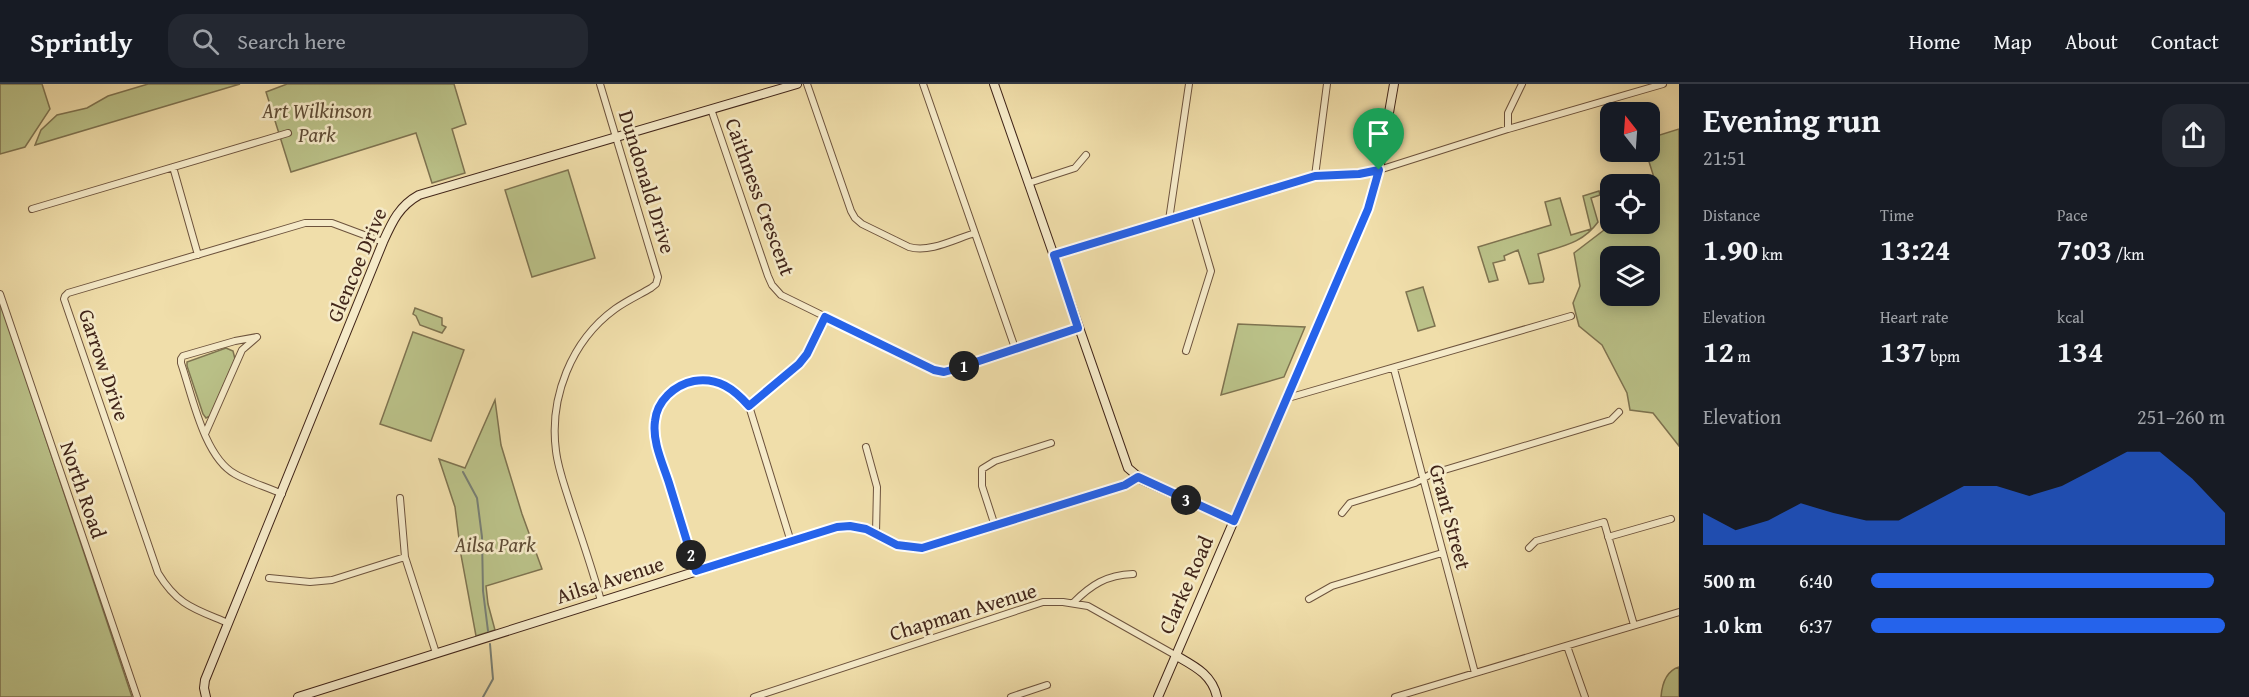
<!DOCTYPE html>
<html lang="en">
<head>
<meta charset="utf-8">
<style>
	body { margin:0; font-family:"Gentium Book Plus",serif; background:#242831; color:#f1f3f6; height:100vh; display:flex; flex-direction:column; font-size:22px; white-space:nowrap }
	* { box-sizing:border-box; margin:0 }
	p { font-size:20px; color:#9ea1a6 }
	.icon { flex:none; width:33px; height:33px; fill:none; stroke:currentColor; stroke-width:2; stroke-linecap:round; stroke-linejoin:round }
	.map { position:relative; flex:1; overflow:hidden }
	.side { display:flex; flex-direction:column; background:#171b24; width:570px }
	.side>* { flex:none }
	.needle { width:39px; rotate:343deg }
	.buttons { position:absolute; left:1600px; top:18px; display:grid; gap:12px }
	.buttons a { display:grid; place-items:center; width:60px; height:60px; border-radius:12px; background:#171b24; box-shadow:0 3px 15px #0003; font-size:30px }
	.pin { position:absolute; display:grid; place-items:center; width:51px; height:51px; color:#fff; margin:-62px -26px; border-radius:50% 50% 50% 0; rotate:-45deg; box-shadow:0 0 6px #0007 }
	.pin .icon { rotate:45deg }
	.km { position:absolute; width:30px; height:30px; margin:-15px; border-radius:50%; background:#222; color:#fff; font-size:16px; line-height:30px; text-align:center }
	.round { display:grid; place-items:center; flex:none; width:63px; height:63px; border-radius:18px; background:#242831 }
	.headline { display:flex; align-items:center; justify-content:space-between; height:102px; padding:0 24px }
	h1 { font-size:33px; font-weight:800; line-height:45px }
	.stats { display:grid; grid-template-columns:repeat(3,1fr); gap:9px; height:102px; padding:6px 24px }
	.stats div { display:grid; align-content:center }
	.stats b { font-size:30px; font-weight:800 }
	.stats small { font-size:16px; font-weight:400 }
	.stats p { font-size:16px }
	.chart { height:168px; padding:12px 24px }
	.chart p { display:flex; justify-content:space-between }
	.chart svg { width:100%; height:108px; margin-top:6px; fill:#2563eb; opacity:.7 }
	ul { padding:0 24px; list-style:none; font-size:20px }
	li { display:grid; grid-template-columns:96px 72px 1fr; align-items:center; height:45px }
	li i { height:15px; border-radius:8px; background:#2563eb }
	header { display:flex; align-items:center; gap:36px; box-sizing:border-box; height:84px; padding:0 30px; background:#171b24; border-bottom:2px solid #363941 }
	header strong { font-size:28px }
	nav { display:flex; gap:33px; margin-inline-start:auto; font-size:21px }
	.search { width:420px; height:54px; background:#242831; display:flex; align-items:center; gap:15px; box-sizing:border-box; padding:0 21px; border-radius:18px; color:#9ea1a6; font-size:22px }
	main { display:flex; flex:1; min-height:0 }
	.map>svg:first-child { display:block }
	.green { fill:#bac188; stroke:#7e7350; stroke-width:1.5; fill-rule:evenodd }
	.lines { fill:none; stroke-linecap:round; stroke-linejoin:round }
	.stream { stroke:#787f74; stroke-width:2 }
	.street-casing { stroke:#6d533d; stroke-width:8 }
	.secondary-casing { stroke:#412519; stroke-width:10 }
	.street { stroke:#f5eac8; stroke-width:6 }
	.secondary { stroke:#f5eac8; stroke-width:8 }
	.route-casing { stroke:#fff; stroke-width:12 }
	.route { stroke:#2563eb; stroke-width:8 }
	.labels { text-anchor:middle; stroke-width:5; stroke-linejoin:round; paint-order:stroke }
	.park-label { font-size:21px; font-style:italic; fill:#5f4c35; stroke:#f5eac8 }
	.street-label { font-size:21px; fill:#412519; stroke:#f5eac8 }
</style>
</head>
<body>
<header>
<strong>Sprintly</strong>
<div class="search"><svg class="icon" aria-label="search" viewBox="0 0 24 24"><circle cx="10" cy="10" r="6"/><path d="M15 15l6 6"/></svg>Search here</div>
<nav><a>Home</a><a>Map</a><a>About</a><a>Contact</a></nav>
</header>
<main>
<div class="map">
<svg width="1679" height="613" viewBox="0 0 1679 613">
	<rect width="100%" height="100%" fill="#f0deaa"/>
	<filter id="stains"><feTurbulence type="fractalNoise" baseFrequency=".00333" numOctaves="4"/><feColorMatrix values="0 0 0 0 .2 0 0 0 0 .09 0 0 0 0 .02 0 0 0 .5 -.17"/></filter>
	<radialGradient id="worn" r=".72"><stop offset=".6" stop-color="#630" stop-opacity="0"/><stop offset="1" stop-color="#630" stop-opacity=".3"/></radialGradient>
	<path class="green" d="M0 0H42L50 25 25 63 0 70Z
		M148 0H240L35 61 41 46 57 31 87 24 108 12Z
		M287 0H454L466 40 452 45 465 89 432 99 416 49 291 88 266 8Z
		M1679 45V362L1653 329 1630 326 1627 309 1602 261 1579 242 1573 219 1580 202 1574 169 1612 140H1650V105L1656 100 1646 68H1650V54ZM1611 172H1650V212H1611Z
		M568 86 595 174 532 193 505 106Z
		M1599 107 1600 111 1591 114 1598 138C1582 160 1562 162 1538 170L1544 195 1543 198 1529 200 1518 166 1504 172 1505 176 1493 179 1498 196 1489 198 1478 163 1551 141 1545 118 1560 114 1571 151 1591 145 1583 112Z
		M1423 203 1435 242 1418 247 1406 208Z
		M0 217 132 613H0Z
		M415 224 442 234V241L446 243 442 249 420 241 416 232 413 230Z
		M1238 240 1305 243 1284 293 1221 311Z
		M413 248 464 266 431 357 380 340Z
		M226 264 233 267 235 275 210 332 206 334 203 330 187 282V278Z
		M495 316 501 361 522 430 542 485 486 502 488 520 495 546 476 552 461 471 455 423 439 375 465 384Z
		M1679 583V613H1661C1662 600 1666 587 1679 583Z"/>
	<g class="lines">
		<path class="stream" d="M463 388 477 414 482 453 483 507 488 547
			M483 613 493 595 490 560"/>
		<defs>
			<path id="street" d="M600 0 658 193 656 200 651 204C639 211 626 217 615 225 571 257 549 314 556 367 558 384 564 400 569 416 580 450 592 483 601 517
				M807 0 851 127 855 134 862 140 909 163C930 169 955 155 975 149
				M923 0 1015 264
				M711 25 768 192 772 201 781 211 934 286 944 288 1078 244
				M1508 45V29L1522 0
				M173 83 198 171
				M1315 92 1327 0
				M1029 99 1075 84 1086 71
				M32 125 288 49
				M1169 136 1189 0
				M1054 171 1315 92 1359 90 1379 86 1508 45 1663 0
				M0 210 137 613
				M1186 267 1211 187 1194 129
				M1394 285 1475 589
				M1288 314 1571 232
				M205 350 242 266 257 253 235 257 183 272 181 275V279C192 311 204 373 235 390 249 398 267 403 282 410
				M866 363 877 403 876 449
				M400 414 405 473 436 569
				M1342 429 1350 419 1415 399 1431 390 1611 336 1619 328
				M995 442 982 402V385L995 377 1051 359
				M1608 453 1671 435
				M791 458 749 322 799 280 807 270 825 233
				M1529 464 1536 457 1604 438 1634 541
				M696 487 657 362C655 353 653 344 655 335 661 306 693 289 720 299 732 303 741 312 749 322
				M269 494 310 498 332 496 405 473
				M1309 515 1332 502 1442 469
				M1073 519C1091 501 1106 491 1133 490
				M228 539C195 525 178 522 158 489L64 215 65 212 68 209 305 139H332L383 158
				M1567 562 1585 613
				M754 613 1043 518H1063L1088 522 1175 571
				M1011 613 1047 601
				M1395 613 1679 528"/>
			<path id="secondary" d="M994 0 1128 384 1142 396 1234 437
				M1175 571C1194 582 1212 590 1217 613
				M206 613 204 604 205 596 383 158C392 138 399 122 419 111L797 0
				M298 613 837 443 850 442 866 445 897 461 922 464 1125 401 1138 393
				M1158 613 1368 125 1379 86 1394 0"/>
		</defs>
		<use href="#street" class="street-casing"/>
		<use href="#secondary" class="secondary-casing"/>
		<use href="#street" class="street"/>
		<use href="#secondary" class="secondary"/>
	</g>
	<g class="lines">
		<defs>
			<path id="route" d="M1379 86 1368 125 1234 437 1138 393 1125 401 922 464 897 461 866 445 850 442 837 443 696 487C687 458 678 429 669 399 663 380 652 358 655 337 657 317 674 301 694 297 718 293 734 305 749 322L799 280 807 270 825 233 934 286 944 288 955 285 1078 244 1054 171 1315 92 1359 90Z"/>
		</defs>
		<use href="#route" class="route-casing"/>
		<use href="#route" class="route"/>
	</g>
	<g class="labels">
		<g class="park-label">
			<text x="317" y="34">Art Wilkinson<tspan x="317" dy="24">Park</tspan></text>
			<text x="495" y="468">Ailsa Park</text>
		</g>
		<g class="street-label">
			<text transform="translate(647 98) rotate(73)" y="7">Dundonald Drive</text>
			<text transform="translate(760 113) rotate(70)" y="7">Caithness Crescent</text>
			<text transform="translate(357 181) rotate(-67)" y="7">Glencoe Drive</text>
			<text transform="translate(104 281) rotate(71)" y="7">Garrow Drive</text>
			<text transform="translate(83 406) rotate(71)" y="7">North Road</text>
			<text transform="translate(1450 433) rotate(75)" y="7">Grant Street</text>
			<text transform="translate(610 496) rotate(-18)" y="7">Ailsa Avenue</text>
			<text transform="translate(1186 501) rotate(-66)" y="7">Clarke Road</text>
			<text transform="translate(963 528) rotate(-17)" y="7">Chapman Avenue</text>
		</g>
	</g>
	<rect width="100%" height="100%" filter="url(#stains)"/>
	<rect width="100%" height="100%" fill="url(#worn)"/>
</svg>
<div class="buttons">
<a><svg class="needle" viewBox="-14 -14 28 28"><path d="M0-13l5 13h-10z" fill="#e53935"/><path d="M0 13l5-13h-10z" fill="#9ea1a6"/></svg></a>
<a><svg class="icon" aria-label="locate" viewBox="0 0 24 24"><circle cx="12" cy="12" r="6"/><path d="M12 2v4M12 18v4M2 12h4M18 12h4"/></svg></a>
<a><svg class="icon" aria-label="layers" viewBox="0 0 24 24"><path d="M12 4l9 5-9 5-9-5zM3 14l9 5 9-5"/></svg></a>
</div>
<div class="pin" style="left:1379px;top:86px;background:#1e9e55"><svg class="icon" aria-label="arrive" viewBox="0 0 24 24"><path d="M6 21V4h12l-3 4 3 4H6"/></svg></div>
<b class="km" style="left:964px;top:282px">1</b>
<b class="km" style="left:691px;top:471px">2</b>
<b class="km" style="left:1186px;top:416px">3</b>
</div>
<section class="side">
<div class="headline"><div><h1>Evening run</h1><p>21:51</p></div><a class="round"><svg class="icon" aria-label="share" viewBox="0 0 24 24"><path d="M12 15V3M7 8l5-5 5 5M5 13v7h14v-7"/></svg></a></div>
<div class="stats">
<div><p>Distance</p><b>1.90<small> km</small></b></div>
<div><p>Time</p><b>13:24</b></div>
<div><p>Pace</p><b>7:03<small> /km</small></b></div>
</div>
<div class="stats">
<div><p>Elevation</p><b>12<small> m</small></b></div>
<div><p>Heart rate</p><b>137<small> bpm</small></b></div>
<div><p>kcal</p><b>134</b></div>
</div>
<div class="chart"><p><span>Elevation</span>251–260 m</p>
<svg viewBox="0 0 160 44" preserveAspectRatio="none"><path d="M0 44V31L10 38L20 34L30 27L40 31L50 34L60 34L70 27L80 20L90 20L100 24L110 20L120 13L130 6L140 6L150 17L160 31V44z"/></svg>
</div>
<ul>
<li><b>500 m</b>6:40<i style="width:97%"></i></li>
<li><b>1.0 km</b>6:37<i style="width:100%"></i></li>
</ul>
</section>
</main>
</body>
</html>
